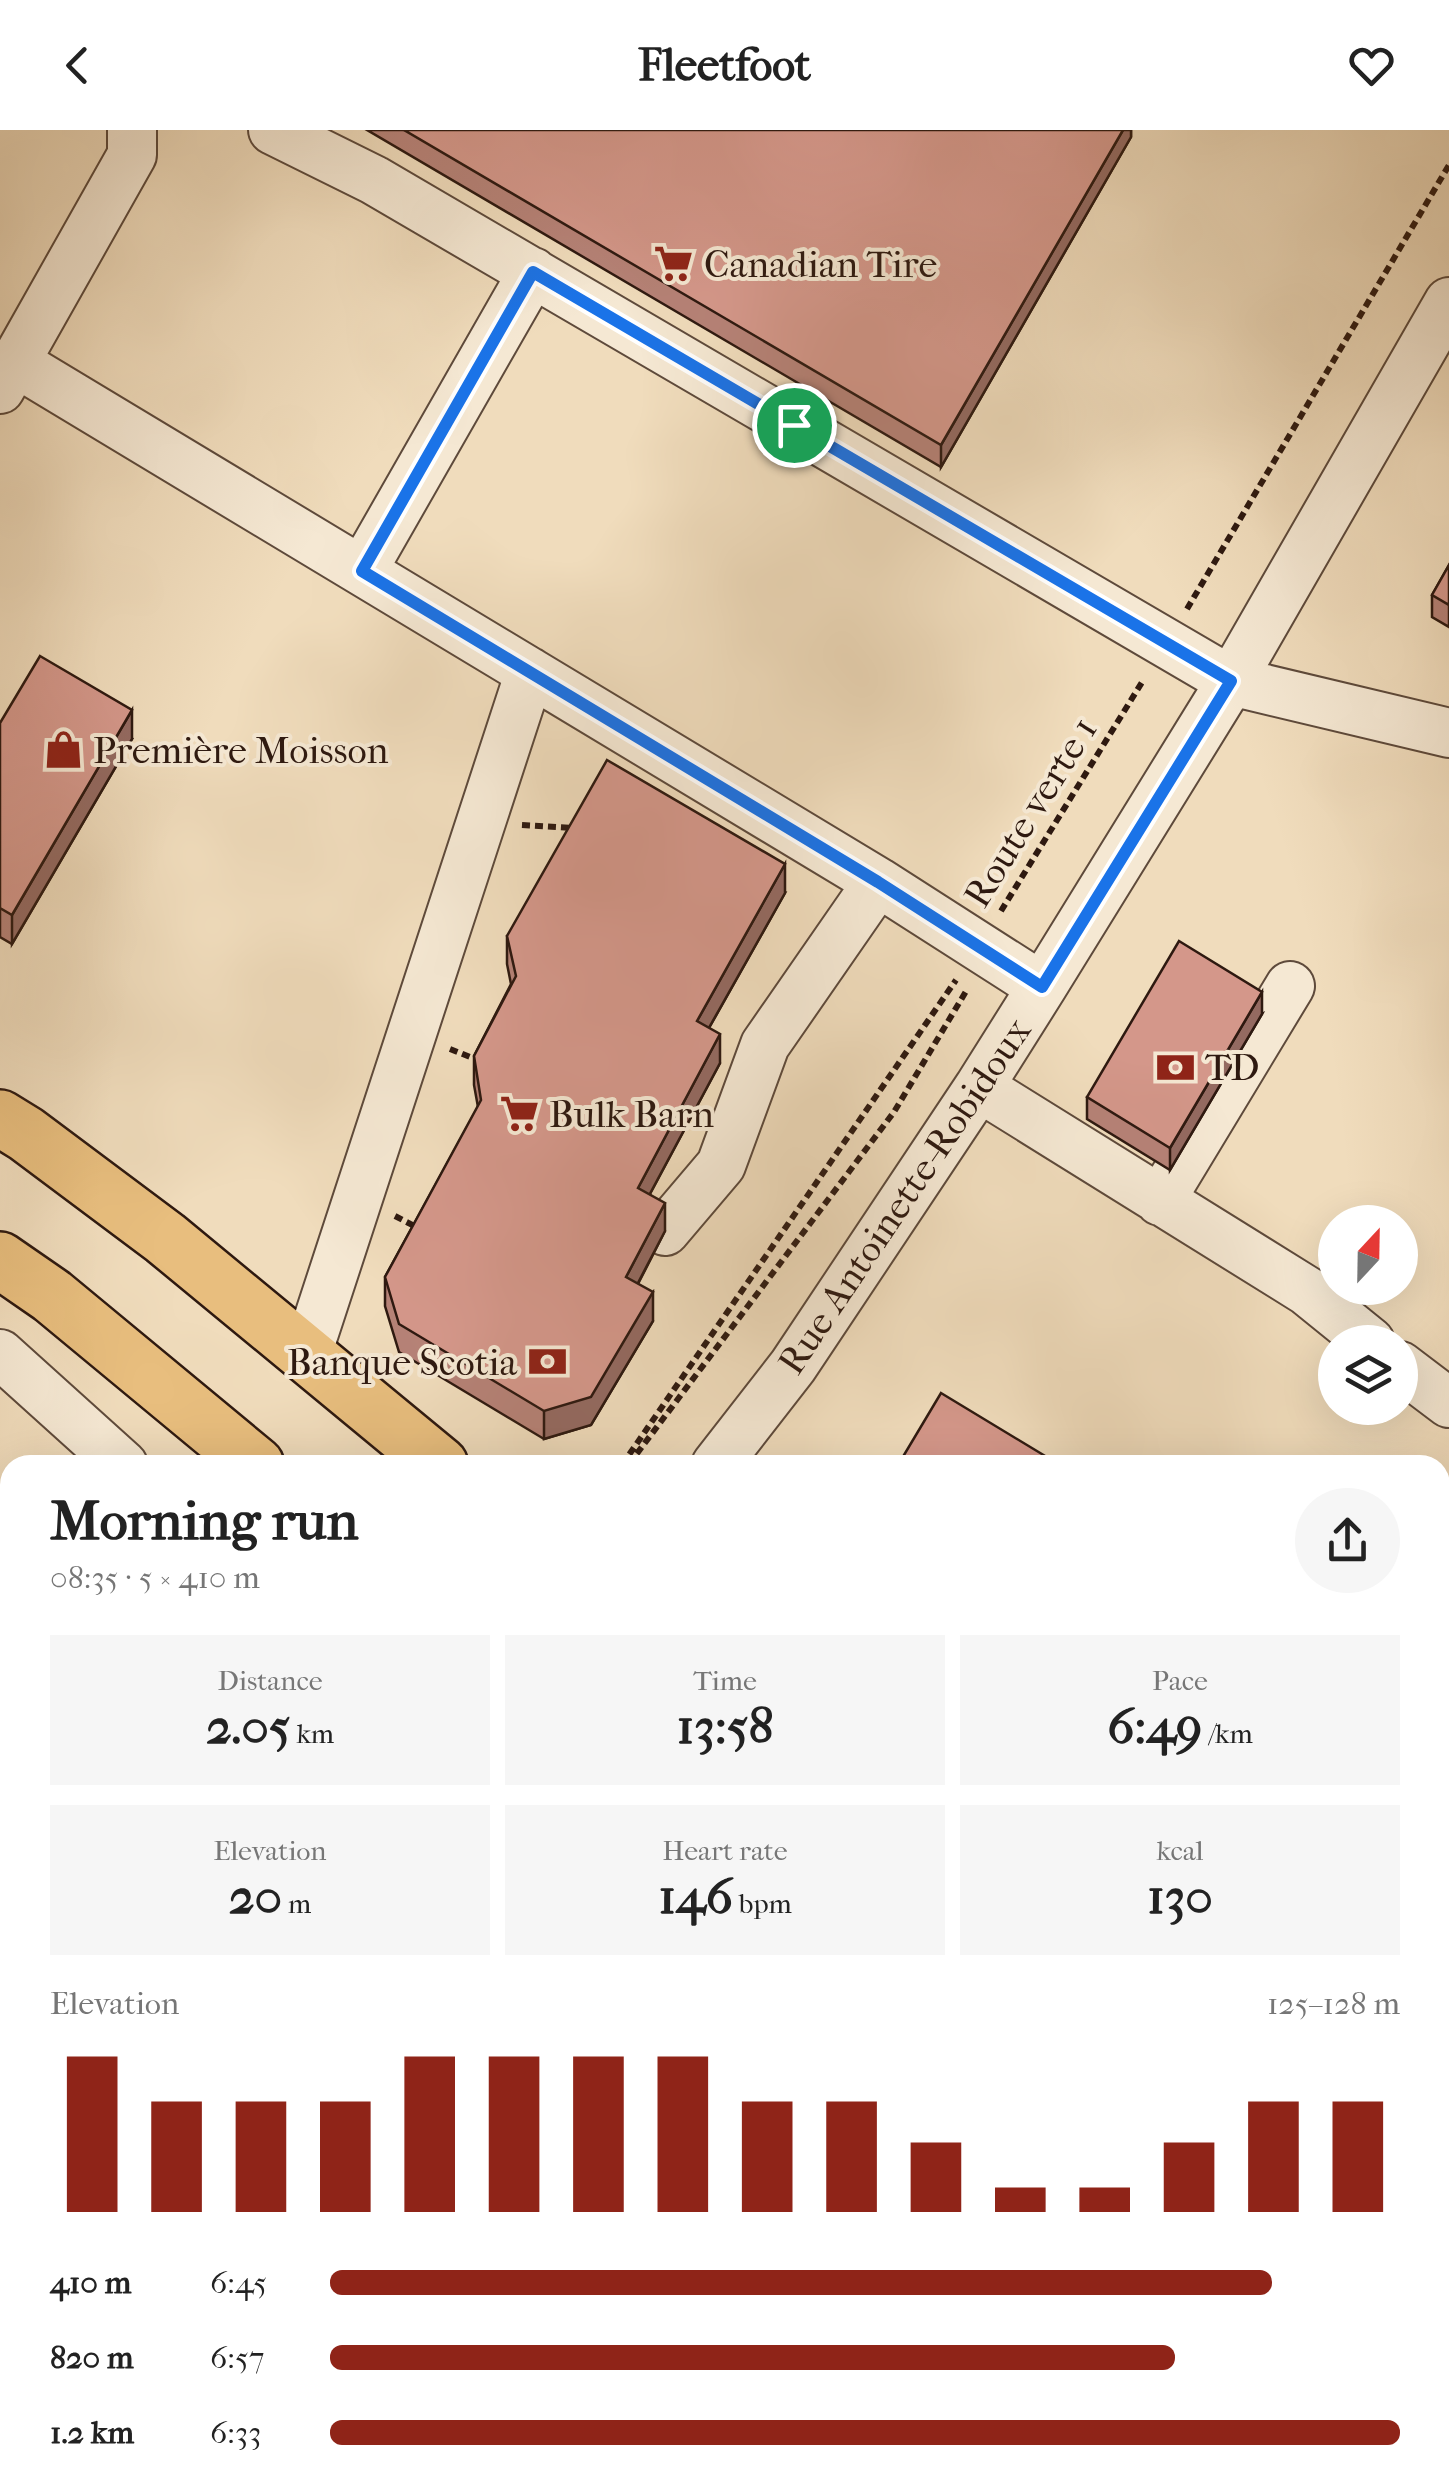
<!DOCTYPE html>
<html lang="en">
<head>
<meta charset="utf-8">
<style>
	body { margin:0; font-family:"IM FELL French Canon",serif; background:#f6f6f6; color:#222; height:100vh; display:flex; flex-direction:column; font-size:38px; white-space:nowrap }
	* { box-sizing:border-box; margin:0 }
	p { font-size:32px; color:#767676 }
	.icon { flex:none; width:55px; height:55px; fill:none; stroke:currentColor; stroke-width:2; stroke-linecap:round; stroke-linejoin:round }
	.map { position:relative; flex:1; overflow:hidden }
	.drawer { position:absolute; left:0px; top:1325px; width:1450px; height:1035px; display:flex; flex-direction:column; background:#fff; border-radius:30px 30px 0 0; box-shadow:0 10px 40px #0002 }
	.drawer>* { flex:none }
	.needle { width:65px; rotate:22deg }
	.tools { position:absolute; left:1318px; top:1075px; display:grid; gap:20px }
	.tools a { display:grid; place-items:center; width:100px; height:100px; border-radius:50%; background:#fff; box-shadow:0 10px 40px #0002; font-size:50px }
	.pin { position:absolute; display:grid; place-items:center; width:85px; height:85px; color:#fff; margin:-42px; border:5px solid #fff; border-radius:50%; box-shadow:0 2px 10px #0007 }
	.round { display:grid; place-items:center; flex:none; width:105px; height:105px; border-radius:52px; background:#f6f6f6 }
	.head { display:flex; align-items:center; justify-content:space-between; height:170px; padding:0 50px }
	h1 { font-size:55px; font-weight:800; line-height:75px }
	.metrics { display:grid; grid-template-columns:repeat(3,1fr); gap:15px; height:170px; padding:10px 50px }
	.metrics div { display:grid; align-content:center; border-radius:0px; background:#f6f6f6; text-align:center }
	.metrics b { font-size:50px; font-weight:800 }
	.metrics small { font-size:28px; font-weight:400 }
	.metrics p { font-size:28px }
	.chart { height:280px; padding:20px 50px }
	.chart p { display:flex; justify-content:space-between }
	.chart svg { width:100%; height:180px; margin-top:10px; stroke:#8f2418; stroke-width:6 }
	ul { padding:0 50px; list-style:none; font-size:32px }
	li { display:grid; grid-template-columns:160px 120px 1fr; align-items:center; height:75px }
	li i { height:25px; border-radius:12px; background:#8f2418 }
	header { display:flex; justify-content:space-between; align-items:center; height:130px; padding:0 50px; background:#fff; font-size:45px; font-weight:800 }
	.map>svg:first-child { display:block }
	.lines { fill:none; stroke-linecap:round; stroke-linejoin:round }
	.minor-casing { stroke:#5e4a3b; stroke-width:52 }
	.major-casing { stroke:#2e1910; stroke-width:60 }
	.path { stroke:#2e1910; stroke-width:6; stroke-dasharray:8 5; stroke-linecap:butt }
	.minor { stroke:#f5e8d3; stroke-width:48 }
	.major { stroke:#e8be7e; stroke-width:55 }
	.wall { fill:#b68277; stroke:#2e1910; stroke-width:2.5 }
	.shaded-wall { fill:#946a61; stroke:#2e1910; stroke-width:2.5 }
	.building { fill:#d4978a; stroke:#2e1910; stroke-width:2.5 }
	.route-casing { stroke:#fff; stroke-width:20 }
	.route { stroke:#1a73e8; stroke-width:12 }
	.labels { text-anchor:middle; stroke-width:8; stroke-linejoin:round; paint-order:stroke }
	.poi-label { font-size:38px; fill:#2e1910; stroke:#f5e8d3; text-anchor:start }
	.street-label { font-size:38px; fill:#2e1910; stroke:#f5e8d3 }
</style>
</head>
<body>
<header><svg class="icon" aria-label="back" viewBox="0 0 24 24"><path d="M15 5l-7 7 7 7"/></svg>Fleetfoot<svg class="icon" aria-label="heart" viewBox="0 0 24 24"><path d="M12 20l-8-8c-3-5 5-10 8-4 3-6 11-1 8 4z"/></svg></header>
<div class="map">
<svg width="1449" height="2360" viewBox="0 0 1449 2360">
	<rect width="100%" height="100%" fill="#f0dcbc"/>
	<filter id="stains"><feTurbulence type="fractalNoise" baseFrequency=".002" numOctaves="4"/><feColorMatrix values="0 0 0 0 .2 0 0 0 0 .09 0 0 0 0 .02 0 0 0 .5 -.17"/></filter>
	<radialGradient id="worn" r=".72"><stop offset=".6" stop-color="#630" stop-opacity="0"/><stop offset="1" stop-color="#630" stop-opacity=".3"/></radialGradient>
	<g class="lines">
		<defs>
			<path id="minor" d="M273 0 374 50 1231 551 1449 603
				M15 232 878 752 1042 857
				M0 259 132 25V0
				M362 441 533 142
				M979 957 1307 1161 1370 1212
				M1160 1071 1290 856
				M665 1101 721 1035 765 915 878 752
				M0 1224 123 1335
				M306 1227 530 542
				M1400 1236 1449 1273
				M716 1335 793 1236 979 957 1042 857 1231 551 1449 172
				M0 1592 10 1581
				M1440 2155 1449 2152
				M0 2158 10 2147
				M311 2360 320 2350
				M817 2360 826 2350
				M1146 2360V2350"/>
			<path id="major" d="M0 988 26 1004 165 1108 440 1335
				M0 1130 52 1166 256 1335
				M1222 2350 1226 2360
				M1343 2350 1348 2360"/>
		</defs>
		<use href="#minor" class="minor-casing"/>
		<use href="#major" class="major-casing"/>
		<path class="path" d="M1187 479 1449 35
			M522 695 574 698
			M1001 781 1144 549
			M450 919 480 931
			M395 1086 420 1099
			M629 1334 894 982 968 858
			M622 1335 956 850"/>
		<use href="#minor" class="minor"/>
		<use href="#major" class="major"/>
	</g>
	<path class="wall" d="M367 0H1131V7L941 337Z
		M1449 435V497L1432 487V465Z
		M0 593 132 609 12 814 0 807Z
		M785 763 709 898 720 933 650 1064 665 1101 638 1154 653 1191 591 1295 544 1309 399 1222 385 1176V1147L478 977 474 955V926L511 854 507 834V806Z
		M1262 884 1170 1040 1087 989V967Z
		M1449 1502V2082L1440 2062V1506Z"/>
	<path class="shaded-wall" d="M1123 0H1131V7L941 337V315Z
		M132 580V609L12 814V785Z
		M785 734V763L697 919V891Z
		M1262 862V884L1170 1040V1018Z
		M720 904V933L638 1086V1058Z
		M665 1073V1101L626 1176V1147Z
		M653 1162V1191L591 1295 544 1309V1281Z"/>
	<path class="building" d="M404 0H1123L941 315Z
		M1449 435V475L1432 465Z
		M40 526 132 580 12 785 0 778V593Z
		M607 630 785 734 697 891 720 904 638 1058 665 1073 626 1147 653 1162 591 1267 544 1281 399 1194 385 1147 481 970 474 926 516 846 507 806Z
		M1179 811 1262 862 1170 1018 1087 967Z
		M941 1263 1060 1335H898Z
		M1449 1502V2053L1440 2033V1506Z"/>
	<g class="lines">
		<defs>
			<path id="route" d="M533 142 1231 551 1042 857 878 752 362 441Z"/>
		</defs>
		<use href="#route" class="route-casing"/>
		<use href="#route" class="route"/>
	</g>
	<defs>
		<symbol id="supermarket-bare" viewBox="-9 -9 18 18"><path d="M-6-5.5h2.5l.6 2H6L4.5 2H-2.5L-4.4-4H-6ZM-1.5 3.2a1.3 1.3 0 1 0 .1 0ZM3 3.2a1.3 1.3 0 1 0 .1 0Z" fill="#8f2418" stroke="#f5e8d3" stroke-width="2.5" paint-order="stroke"/></symbol>
		<symbol id="shop-bare" viewBox="-9 -9 18 18"><path d="M-5-2.5h2.3a2.7 3.5 0 0 1 5.4 0H5L5.5 6h-11ZM-1.5-2.5h3a1.5 2.3 0 0 0-3 0Z" fill="#8f2418" stroke="#f5e8d3" stroke-width="2.5" paint-order="stroke"/></symbol>
		<symbol id="bank-bare" viewBox="-9 -9 18 18"><path d="M-6-4H6V4H-6ZM0-2.3a2.3 2.3 0 1 0 0 4.6a2.3 2.3 0 1 0 0-4.6Z" fill="#8f2418" stroke="#f5e8d3" stroke-width="2.5" paint-order="stroke"/></symbol>
	</defs>
	<g fill-rule="evenodd">
		<use href="#supermarket-bare" x="646" y="106" width="55" height="55"/>
		<use href="#shop-bare" x="36" y="592" width="55" height="55"/>
		<use href="#bank-bare" x="1148" y="910" width="55" height="55"/>
		<use href="#supermarket-bare" x="492" y="956" width="55" height="55"/>
		<use href="#bank-bare" x="520" y="1204" width="55" height="55"/>
	</g>
	<g class="labels">
		<g class="poi-label">
			<text x="704" y="147">Canadian Tire</text>
			<text x="93" y="633">Première Moisson</text>
			<text x="1205" y="950">TD</text>
			<text x="549" y="997">Bulk Barn</text>
			<text x="517" y="1245" text-anchor="end">Banque Scotia</text>
		</g>
		<g class="street-label">
			<text transform="translate(1030 682) rotate(-58)" y="13">Route verte 1</text>
			<text transform="translate(904 1066) rotate(-56)" y="13">Rue Antoinette-Robidoux</text>
		</g>
	</g>
	<rect width="100%" height="100%" filter="url(#stains)"/>
	<rect width="100%" height="100%" fill="url(#worn)"/>
</svg>
<div class="tools">
<a><svg class="needle" viewBox="-14 -14 28 28"><path d="M0-13l5 13h-10z" fill="#e53935"/><path d="M0 13l5-13h-10z" fill="#767676"/></svg></a>
<a><svg class="icon" aria-label="layers" viewBox="0 0 24 24"><path d="M12 4l9 5-9 5-9-5zM3 14l9 5 9-5"/></svg></a>
</div>
<div class="pin" style="left:794px;top:295px;background:#1e9e55"><svg class="icon" aria-label="arrive" viewBox="0 0 24 24"><path d="M6 21V4h12l-3 4 3 4H6"/></svg></div>
<section class="drawer">
<div class="head"><div><h1>Morning run</h1><p>08:35 · 5 × 410 m</p></div><a class="round"><svg class="icon" aria-label="share" viewBox="0 0 24 24"><path d="M12 15V3M7 8l5-5 5 5M5 13v7h14v-7"/></svg></a></div>
<div class="metrics">
<div><p>Distance</p><b>2.05<small> km</small></b></div>
<div><p>Time</p><b>13:58</b></div>
<div><p>Pace</p><b>6:49<small> /km</small></b></div>
</div>
<div class="metrics">
<div><p>Elevation</p><b>20<small> m</small></b></div>
<div><p>Heart rate</p><b>146<small> bpm</small></b></div>
<div><p>kcal</p><b>130</b></div>
</div>
<div class="chart"><p><span>Elevation</span>125–128 m</p>
<svg viewBox="0 0 160 44" preserveAspectRatio="none"><path d="M5 44V6M15 44V17M25 44V17M35 44V17M45 44V6M55 44V6M65 44V6M75 44V6M85 44V17M95 44V17M105 44V27M115 44V38M125 44V38M135 44V27M145 44V17M155 44V17"/></svg>
</div>
<ul>
<li><b>410 m</b>6:45<i style="width:88%"></i></li>
<li><b>820 m</b>6:57<i style="width:79%"></i></li>
<li><b>1.2 km</b>6:33<i style="width:100%"></i></li>
</ul>
</section>
</div>
</body>
</html>
